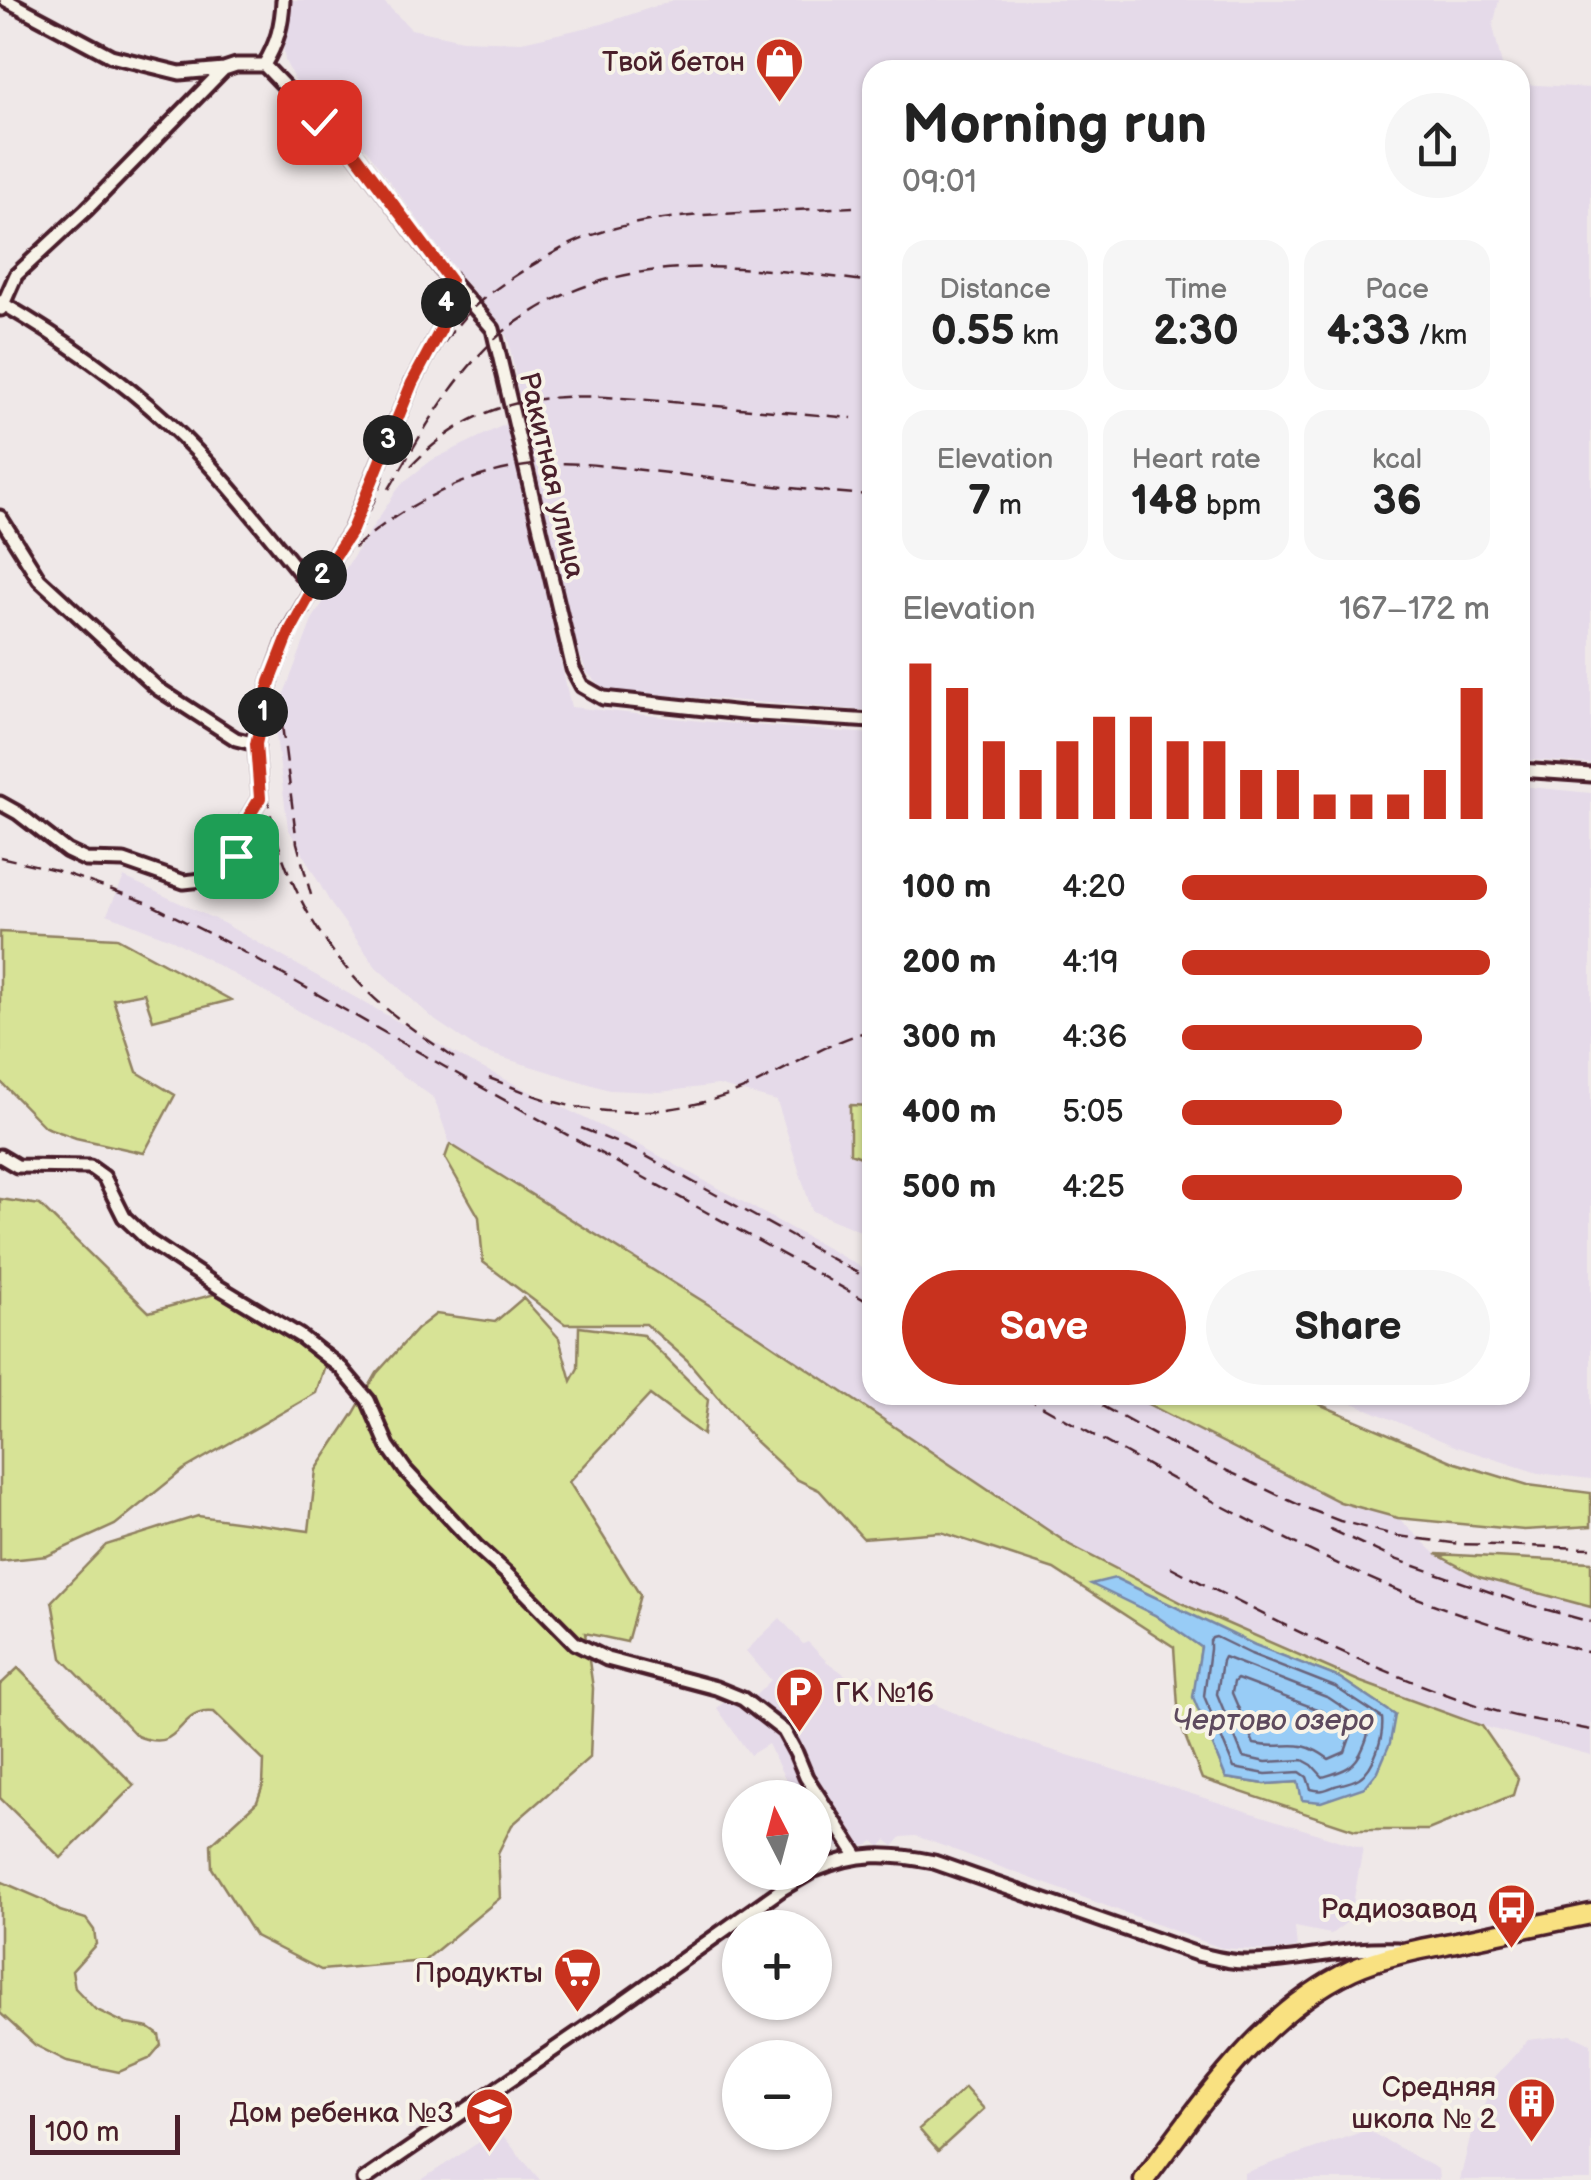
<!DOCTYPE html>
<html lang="en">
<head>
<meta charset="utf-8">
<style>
	body { margin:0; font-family:"Balsamiq Sans",sans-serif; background:#f6f6f6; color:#222; height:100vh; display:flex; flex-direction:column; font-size:38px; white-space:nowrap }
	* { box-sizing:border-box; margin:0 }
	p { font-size:32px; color:#767676 }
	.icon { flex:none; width:55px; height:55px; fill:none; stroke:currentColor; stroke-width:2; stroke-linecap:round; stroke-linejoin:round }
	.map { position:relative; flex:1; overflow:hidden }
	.panel { position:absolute; left:862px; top:60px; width:668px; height:1345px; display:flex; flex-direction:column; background:#fff; border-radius:30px; box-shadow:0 2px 8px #0004 }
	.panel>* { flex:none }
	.needle { width:65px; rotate:354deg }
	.fabs { position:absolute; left:722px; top:1780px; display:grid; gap:20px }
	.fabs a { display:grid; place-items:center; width:110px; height:110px; border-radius:50%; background:#fff; box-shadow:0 2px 8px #0004; font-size:50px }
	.scale { position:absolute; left:30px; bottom:25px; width:150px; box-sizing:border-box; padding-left:10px; border:5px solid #4a1f2b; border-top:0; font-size:28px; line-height:35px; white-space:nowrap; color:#4a1f2b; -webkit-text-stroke:8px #f7f3e8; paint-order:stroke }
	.pin { position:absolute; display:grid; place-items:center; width:85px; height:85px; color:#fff; margin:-42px; border-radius:20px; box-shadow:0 5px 15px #0006 }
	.km { position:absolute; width:50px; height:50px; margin:-25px; border-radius:50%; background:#222; color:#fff; font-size:28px; line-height:50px; text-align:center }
	.round { display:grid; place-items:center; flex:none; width:105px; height:105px; border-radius:52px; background:#f6f6f6 }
	.headline { display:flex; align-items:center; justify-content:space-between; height:170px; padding:0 40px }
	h1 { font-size:55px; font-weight:600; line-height:75px }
	.metrics { display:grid; grid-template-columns:repeat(3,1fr); gap:15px; height:170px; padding:10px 40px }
	.metrics div { display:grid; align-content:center; border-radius:25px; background:#f6f6f6; text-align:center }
	.metrics b { font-size:42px; font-weight:600 }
	.metrics small { font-size:28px; font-weight:400 }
	.metrics p { font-size:28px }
	.chart { height:280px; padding:20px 40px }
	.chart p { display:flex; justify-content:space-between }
	.chart svg { width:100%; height:180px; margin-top:10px; stroke:#c8321e; stroke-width:6 }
	.cta { display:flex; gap:20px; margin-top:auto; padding:20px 40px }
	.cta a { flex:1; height:115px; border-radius:60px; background:#c8321e; color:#fff; font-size:40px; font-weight:600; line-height:115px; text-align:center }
	.cta a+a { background:#f6f6f6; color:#222 }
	ul { padding:0 40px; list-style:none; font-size:32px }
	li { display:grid; grid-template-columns:160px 120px 1fr; align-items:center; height:75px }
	li i { height:25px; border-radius:12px; background:#c8321e }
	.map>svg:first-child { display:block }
	.built { fill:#e5dae9 }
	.green { fill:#d7e396; stroke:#908160; stroke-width:2.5; fill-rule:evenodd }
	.water { fill:#98ccf6; stroke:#7987a5; stroke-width:2.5 }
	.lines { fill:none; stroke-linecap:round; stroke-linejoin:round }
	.shore { stroke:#69647c; stroke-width:2.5 }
	.minor-casing { stroke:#4a1f2b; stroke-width:19 }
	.primary-casing { stroke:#4a1f2b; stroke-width:25 }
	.minor { stroke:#f7f3e8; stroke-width:11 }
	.primary { stroke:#f9e181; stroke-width:18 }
	.rail { stroke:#4a1f2b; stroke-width:2.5; stroke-dasharray:15 8; stroke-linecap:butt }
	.route-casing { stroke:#fff; stroke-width:20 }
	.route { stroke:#c8321e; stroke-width:12 }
	.labels { text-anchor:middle; stroke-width:8; stroke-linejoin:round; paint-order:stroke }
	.poi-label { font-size:28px; fill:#4a1f2b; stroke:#f7f3e8; text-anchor:end }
	.street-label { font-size:28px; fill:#4a1f2b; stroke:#f7f3e8 }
	.water-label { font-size:30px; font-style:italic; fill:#5e4a5e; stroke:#f7f3e8 }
</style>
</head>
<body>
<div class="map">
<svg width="1591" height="2180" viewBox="0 0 1591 2180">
	<rect width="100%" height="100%" fill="#efe8e8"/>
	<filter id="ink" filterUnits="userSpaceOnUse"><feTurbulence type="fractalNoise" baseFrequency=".01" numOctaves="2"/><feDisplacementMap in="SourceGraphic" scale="20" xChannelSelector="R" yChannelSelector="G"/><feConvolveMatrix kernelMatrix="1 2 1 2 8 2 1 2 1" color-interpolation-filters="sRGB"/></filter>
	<g filter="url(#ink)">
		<path class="built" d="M288 0H382L411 29 462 40 522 42 602 24 674 0H1499L1493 26 1503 70H872V711L623 692 603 688 587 673 573 637 526 431 509 343 502 325 448 262 350 127 330 121 310 92 296 82 285 61 283 44Z
			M1520 84 1591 88V764L1520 759Z
			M508 423 571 707 711 722 872 734V1236L812 1211 777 1101 718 1085 660 1092 609 1090 481 1051 436 1021 376 967 331 904 288 828 274 720 313 618 401 484 432 460Z
			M1520 786 1591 793V1479L1538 1473 1457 1447 1334 1395H1520Z
			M124 877 223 923 470 1062 645 1148 872 1273V1395H1130L1340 1502 1398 1518 1436 1554 1479 1577 1591 1607V1755L1482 1726 1361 1682 1192 1608 1070 1545 759 1336 450 1144 434 1098 363 1047 173 940 107 914Z
			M780 1618 803 1644 808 1642 826 1661 851 1679 871 1673 890 1686 1020 1740 1363 1848 1350 1920 1331 1934 1295 1927 1297 1948 1272 1951 1221 1948 916 1836 901 1837 894 1846 886 1840 881 1847 874 1841 867 1846 841 1845 821 1853 815 1841V1798L794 1797 768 1744 750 1755 717 1708 739 1689 752 1699 771 1680 746 1651Z
			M1571 2035 1591 2044V2180H1460L1469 2142 1495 2077 1528 2040Z
			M498 2130 540 2180H421Z
			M1367 2130 1438 2169 1439 2180H1244V2173Z"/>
		<path class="green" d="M0 932 117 938 231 1000 153 1020 144 993 113 999 137 1072 175 1095 144 1153 76 1138 45 1127 0 1081Z
			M850 1105 872 1106V1161L850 1153Z
			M450 1144 759 1336 1070 1545 1192 1608 1361 1682 1482 1726 1518 1778 1513 1795 1428 1830H1355L1202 1779 1179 1721 1174 1647 1054 1569 941 1532 863 1538 819 1490 796 1479 756 1442 687 1360 646 1324H565L483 1262 479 1217 445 1158ZM1093 1583 1340 1678 1395 1715 1299 1782 1265 1784 1226 1778 1194 1697 1201 1647 1155 1615Z
			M0 1199 40 1205 149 1312 222 1292 326 1362 316 1393 183 1470 115 1525 47 1556 0 1561Z
			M523 1298 559 1338 571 1381 578 1368 579 1327 643 1335 708 1400 703 1435 650 1395 569 1482 640 1595 627 1642 585 1633 593 1688 590 1757 512 1825 498 1853 500 1898 424 1961 321 1970 255 1936 212 1868 211 1844 257 1802 263 1785 264 1761 214 1712C175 1708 184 1755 137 1736L62 1658 52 1601 106 1545 198 1516 309 1531 316 1470 354 1413 377 1373 417 1329 436 1314 495 1322Z
			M1130 1395H1298L1456 1463 1528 1485 1591 1493V1526L1524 1530 1398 1518 1340 1502Z
			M1436 1554 1591 1562V1607L1479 1577Z
			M18 1668 134 1785 61 1858 0 1798V1685Z
			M0 1881 42 1899 60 1911 86 1919 94 1930 96 1944 72 1971 75 1988 95 2009 126 2024 149 2028 159 2035 161 2045 149 2059 119 2072 67 2061 35 2045 0 2013Z
			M965 2088 984 2109 938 2151 919 2129Z"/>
		<path class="water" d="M1115 1578 1255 1645 1340 1678 1395 1715 1390 1743 1378 1771 1365 1787 1321 1802 1302 1800 1298 1782 1265 1784 1226 1778 1193 1697 1201 1647 1155 1615 1091 1584Z"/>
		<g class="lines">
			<path class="shore" d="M1212 1638 1216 1637 1251 1654 1335 1687 1382 1718C1384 1735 1375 1768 1359 1778 1352 1782 1342 1784 1335 1786 1325 1790 1321 1792 1311 1789L1307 1777 1300 1772 1266 1774 1234 1768 1204 1696 1210 1649V1641Z
				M1224 1657 1329 1698 1368 1724C1369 1733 1367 1739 1363 1748 1355 1768 1343 1771 1323 1777L1312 1765 1303 1760 1266 1762 1243 1757 1217 1694 1222 1661Z
				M1237 1679 1322 1711 1352 1732 1345 1752 1329 1759C1296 1735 1288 1751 1254 1744L1232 1693 1234 1682Z"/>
			<defs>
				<path id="minor" d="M6 0 111 56 180 73 224 69
					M264 65 319 122 342 136 444 273 493 329 573 669 582 686 603 698 742 713 872 721
					M264 65C277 44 282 25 283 0
					M0 302C58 336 117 376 167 422 221 472 266 532 313 589
					M1 309 16 275 86 210 224 69 236 65H264
					M0 517 39 579 157 688 236 739 256 744
					M1520 770 1591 775
					M0 803 18 813 67 851 86 860 124 861 184 882 202 880 236 856 248 818 260 798 256 744 270 682 289 631 313 589 351 531 412 383 441 329 451 279
					M0 1156 17 1166 90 1167 104 1177 124 1217 149 1241 217 1286 300 1336 341 1368 368 1400 388 1446 405 1470 476 1546 506 1573 575 1643 607 1659 716 1688 743 1699 784 1731 796 1753 806 1777 858 1857
					M815 1870C857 1852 890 1853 934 1862L1197 1954C1215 1958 1233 1963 1251 1962 1300 1962 1347 1946 1398 1949
					M364 2180 616 2007 782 1889 811 1872"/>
				<path id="primary" d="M1144 2180C1203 2102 1261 2013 1352 1970 1385 1955 1421 1949 1456 1942 1501 1933 1546 1923 1591 1914"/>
			</defs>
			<use href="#minor" class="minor-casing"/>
			<use href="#primary" class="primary-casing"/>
			<use href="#minor" class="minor"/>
			<use href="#primary" class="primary"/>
			<path class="rail" d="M411 466C492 381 578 394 683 403 740 408 796 413 852 418
				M389 489C420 436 449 383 494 340 506 328 523 318 537 309 639 248 761 268 872 282
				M354 548C419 492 498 458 584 464 612 466 640 470 668 473 736 481 804 491 872 495
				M282 725 297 843 311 895
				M0 857 56 870 146 902 224 941 445 1067 872 1304
				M454 1058C424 1037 391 1016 365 989 309 932 271 854 265 774 261 735 276 678 291 641 310 595 346 557 369 512 384 481 393 445 406 413 422 375 445 335 475 306 499 284 529 267 557 251 613 220 677 216 740 213 778 211 816 209 853 207
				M489 1078C511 1086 532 1096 555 1102 618 1120 693 1112 753 1085 795 1065 826 1043 872 1030
				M581 1128 637 1151 872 1281
				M1022 1395C1146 1464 1271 1538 1402 1592 1464 1617 1527 1636 1591 1653
				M1082 1395 1167 1442 1301 1506 1340 1521 1398 1536 1460 1544 1591 1548
				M1330 1529 1392 1558 1519 1602 1591 1622
				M1171 1567C1273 1621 1376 1672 1486 1708 1519 1719 1557 1723 1591 1730"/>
		</g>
	</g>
	<g class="lines" filter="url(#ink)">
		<defs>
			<path id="route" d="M236 856 248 818 260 798 256 744 270 682 290 631 313 589 352 530 412 383 441 329 450 280 342 136 319 122"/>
		</defs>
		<use href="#route" class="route-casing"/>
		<use href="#route" class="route"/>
	</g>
	<defs>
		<symbol id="shop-pin" viewBox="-11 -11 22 30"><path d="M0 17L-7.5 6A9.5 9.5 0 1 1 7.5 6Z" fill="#c8321e" stroke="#f7f3e8"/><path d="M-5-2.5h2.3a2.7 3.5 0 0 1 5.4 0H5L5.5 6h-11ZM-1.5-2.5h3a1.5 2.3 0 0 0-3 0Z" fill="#fff"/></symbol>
		<symbol id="parking-pin" viewBox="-11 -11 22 30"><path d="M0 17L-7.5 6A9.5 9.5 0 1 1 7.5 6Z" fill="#c8321e" stroke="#f7f3e8"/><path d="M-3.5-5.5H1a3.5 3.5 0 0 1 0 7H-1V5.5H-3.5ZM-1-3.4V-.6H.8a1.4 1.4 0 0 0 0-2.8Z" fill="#fff"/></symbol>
		<symbol id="bus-pin" viewBox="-11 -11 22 30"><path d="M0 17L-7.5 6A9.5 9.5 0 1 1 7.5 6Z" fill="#c8321e" stroke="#f7f3e8"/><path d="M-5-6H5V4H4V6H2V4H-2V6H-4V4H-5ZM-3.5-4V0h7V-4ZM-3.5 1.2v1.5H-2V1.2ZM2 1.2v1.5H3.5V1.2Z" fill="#fff"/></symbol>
		<symbol id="supermarket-pin" viewBox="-11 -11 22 30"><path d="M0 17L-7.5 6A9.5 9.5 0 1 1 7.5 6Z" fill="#c8321e" stroke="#f7f3e8"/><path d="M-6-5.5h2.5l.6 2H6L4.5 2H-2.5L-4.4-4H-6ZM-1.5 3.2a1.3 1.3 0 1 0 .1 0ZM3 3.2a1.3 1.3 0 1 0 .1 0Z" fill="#fff"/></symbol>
		<symbol id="building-pin" viewBox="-11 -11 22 30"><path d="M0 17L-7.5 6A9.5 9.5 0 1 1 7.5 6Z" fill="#c8321e" stroke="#f7f3e8"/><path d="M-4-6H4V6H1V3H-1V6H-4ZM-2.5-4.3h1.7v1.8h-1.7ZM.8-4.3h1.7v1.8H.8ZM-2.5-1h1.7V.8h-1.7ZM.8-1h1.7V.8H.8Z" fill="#fff"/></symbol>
		<symbol id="school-pin" viewBox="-11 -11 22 30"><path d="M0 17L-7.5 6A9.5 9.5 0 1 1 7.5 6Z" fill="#c8321e" stroke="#f7f3e8"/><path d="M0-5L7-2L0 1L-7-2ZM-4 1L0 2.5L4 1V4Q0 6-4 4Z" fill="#fff"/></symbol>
	</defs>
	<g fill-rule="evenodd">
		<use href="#shop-pin" x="752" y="34" width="55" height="75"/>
		<use href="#parking-pin" x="772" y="1664" width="55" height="75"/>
		<use href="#bus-pin" x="1484" y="1880" width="55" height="75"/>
		<use href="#supermarket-pin" x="550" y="1944" width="55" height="75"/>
		<use href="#building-pin" x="1504" y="2074" width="55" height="75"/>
		<use href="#school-pin" x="462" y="2084" width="55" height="75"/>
	</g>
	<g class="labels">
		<g class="poi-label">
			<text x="745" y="71">Твой бетон</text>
			<text x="835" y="1702" text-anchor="start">ГК №16</text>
			<text x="1477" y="1918">Радиозавод</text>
			<text x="543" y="1982">Продукты</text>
			<text x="1496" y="2096">Средняя<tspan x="1496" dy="32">школа № 2</tspan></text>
			<text x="454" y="2122">Дом ребенка №3</text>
		</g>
		<g class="street-label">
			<text transform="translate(553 475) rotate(77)" y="10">Ракитная улица</text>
		</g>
		<g class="water-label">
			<text x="1273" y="1730">Чертово озеро</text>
		</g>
	</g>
</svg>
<div class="fabs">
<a><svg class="needle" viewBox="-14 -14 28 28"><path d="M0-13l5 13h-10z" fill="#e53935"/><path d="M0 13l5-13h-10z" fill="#767676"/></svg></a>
<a>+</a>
<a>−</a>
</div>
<div class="scale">100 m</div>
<div class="pin" style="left:236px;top:856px;background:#1e9e55"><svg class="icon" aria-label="arrive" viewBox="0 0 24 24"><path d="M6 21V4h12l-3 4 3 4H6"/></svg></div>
<div class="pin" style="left:319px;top:122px;background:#d93025"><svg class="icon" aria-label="check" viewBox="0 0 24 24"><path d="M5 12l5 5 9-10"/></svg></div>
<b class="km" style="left:263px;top:712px">1</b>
<b class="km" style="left:322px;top:575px">2</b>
<b class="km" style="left:388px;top:440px">3</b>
<b class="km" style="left:446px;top:303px">4</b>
<section class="panel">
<div class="headline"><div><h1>Morning run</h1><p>09:01</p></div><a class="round"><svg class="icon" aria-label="share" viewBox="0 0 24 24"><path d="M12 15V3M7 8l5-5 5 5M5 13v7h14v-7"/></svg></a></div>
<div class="metrics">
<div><p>Distance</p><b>0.55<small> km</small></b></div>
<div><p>Time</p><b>2:30</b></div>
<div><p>Pace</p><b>4:33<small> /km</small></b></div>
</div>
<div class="metrics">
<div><p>Elevation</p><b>7<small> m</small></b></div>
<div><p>Heart rate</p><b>148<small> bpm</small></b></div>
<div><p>kcal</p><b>36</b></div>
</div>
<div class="chart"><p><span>Elevation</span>167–172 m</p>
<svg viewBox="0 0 160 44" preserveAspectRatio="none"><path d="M5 44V6M15 44V12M25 44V25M35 44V32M45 44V25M55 44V19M65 44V19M75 44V25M85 44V25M95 44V32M105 44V32M115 44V38M125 44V38M135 44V38M145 44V32M155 44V12"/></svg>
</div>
<ul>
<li><b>100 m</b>4:20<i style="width:99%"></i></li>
<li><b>200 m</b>4:19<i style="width:100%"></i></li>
<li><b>300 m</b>4:36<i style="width:78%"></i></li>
<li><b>400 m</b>5:05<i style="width:52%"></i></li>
<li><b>500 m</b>4:25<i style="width:91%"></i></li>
</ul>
<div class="cta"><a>Save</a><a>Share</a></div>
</section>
</div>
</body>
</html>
